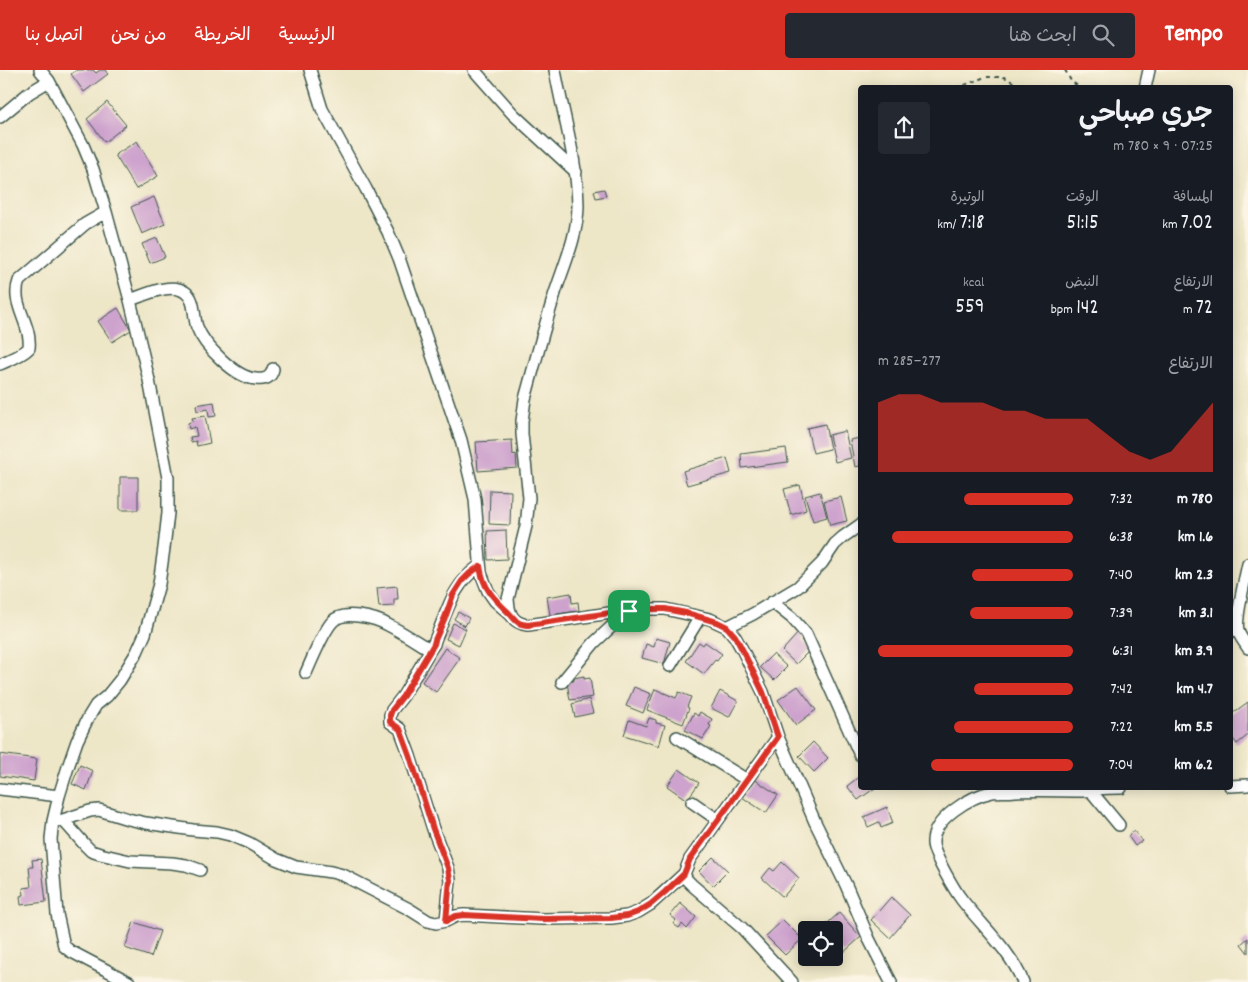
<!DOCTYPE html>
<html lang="ar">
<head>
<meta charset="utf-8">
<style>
	body { margin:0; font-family:Dekko,"Playpen Sans Arabic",sans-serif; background:#242831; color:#f1f3f6; direction:rtl; height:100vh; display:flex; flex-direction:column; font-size:19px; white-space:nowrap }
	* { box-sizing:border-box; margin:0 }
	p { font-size:16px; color:#9ea1a6 }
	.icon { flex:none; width:28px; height:28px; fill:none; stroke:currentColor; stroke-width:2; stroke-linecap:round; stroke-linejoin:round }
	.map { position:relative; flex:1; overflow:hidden; direction:ltr }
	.panel { position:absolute; left:858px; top:15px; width:375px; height:705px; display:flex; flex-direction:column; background:#171b24; border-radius:5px; box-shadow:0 2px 12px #0003; direction:rtl }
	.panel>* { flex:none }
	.buttons { position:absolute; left:798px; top:851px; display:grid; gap:10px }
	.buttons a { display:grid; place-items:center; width:45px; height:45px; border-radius:5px; background:#171b24; box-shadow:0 2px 12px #0003; font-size:25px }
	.pin { position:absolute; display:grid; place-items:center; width:42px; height:42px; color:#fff; margin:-21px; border-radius:10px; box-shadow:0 2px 8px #0006 }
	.round { display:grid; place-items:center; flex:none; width:52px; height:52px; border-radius:5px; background:#242831 }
	.head { display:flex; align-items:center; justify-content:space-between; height:85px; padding:0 20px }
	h1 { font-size:28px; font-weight:600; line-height:38px }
	.figures { display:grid; grid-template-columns:repeat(3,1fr); gap:8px; height:85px; padding:5px 20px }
	.figures div { display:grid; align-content:center }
	.figures b { font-size:21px; font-weight:600 }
	.figures small { font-size:14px; font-weight:400 }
	.figures p { font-size:14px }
	.chart { height:140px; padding:10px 20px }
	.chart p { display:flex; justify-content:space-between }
	.chart svg { width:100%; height:90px; margin-top:5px; fill:#d93025; opacity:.7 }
	ul { padding:0 20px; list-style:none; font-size:16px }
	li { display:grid; grid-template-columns:80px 60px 1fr; align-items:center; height:38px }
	li i { height:12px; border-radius:6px; background:#d93025 }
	header { display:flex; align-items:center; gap:30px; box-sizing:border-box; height:70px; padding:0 25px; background:#d93025; color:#fff }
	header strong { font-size:24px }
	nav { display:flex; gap:28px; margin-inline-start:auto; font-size:18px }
	.search { width:350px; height:45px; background:#242831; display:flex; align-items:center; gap:12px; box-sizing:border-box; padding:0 18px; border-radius:5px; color:#9ea1a6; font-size:19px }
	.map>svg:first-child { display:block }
	.building { fill:#cda2cd }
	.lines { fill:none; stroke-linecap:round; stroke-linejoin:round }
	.minor-casing { stroke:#3e564a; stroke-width:14 }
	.path { stroke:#3e564a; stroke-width:2; stroke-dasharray:4 4; stroke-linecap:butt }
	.minor { stroke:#fff; stroke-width:11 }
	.route-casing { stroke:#fff; stroke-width:10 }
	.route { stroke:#d93025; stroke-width:6 }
</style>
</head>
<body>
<header>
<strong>Tempo</strong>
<div class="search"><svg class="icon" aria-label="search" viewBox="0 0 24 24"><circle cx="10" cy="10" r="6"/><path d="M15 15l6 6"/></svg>ابحث هنا</div>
<nav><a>الرئيسية</a><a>الخريطة</a><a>من نحن</a><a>اتصل بنا</a></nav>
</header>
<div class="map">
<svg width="1248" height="912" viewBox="0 0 1248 912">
	<rect width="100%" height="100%" fill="#fcf5e5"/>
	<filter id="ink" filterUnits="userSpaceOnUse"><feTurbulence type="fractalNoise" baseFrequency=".02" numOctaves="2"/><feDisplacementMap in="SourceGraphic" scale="10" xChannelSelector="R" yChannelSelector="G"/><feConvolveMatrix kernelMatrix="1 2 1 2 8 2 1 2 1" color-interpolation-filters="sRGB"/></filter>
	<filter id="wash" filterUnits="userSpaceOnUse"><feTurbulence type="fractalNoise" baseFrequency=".0096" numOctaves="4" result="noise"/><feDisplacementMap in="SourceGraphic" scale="20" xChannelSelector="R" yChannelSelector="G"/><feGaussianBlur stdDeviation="1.12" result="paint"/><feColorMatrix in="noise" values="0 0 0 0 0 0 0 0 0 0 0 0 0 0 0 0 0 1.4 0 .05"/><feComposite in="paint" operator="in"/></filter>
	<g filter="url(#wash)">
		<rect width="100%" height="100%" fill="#ede6c7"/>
		<g id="blocks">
			<path class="building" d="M77 0H93L96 3 100 0H105L108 4 84 22 71 4Z
				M107 32 126 55 105 72 87 49Z
				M137 71 158 106 136 119 115 85Z
				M604 119 606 126 596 128 594 121Z
				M154 127 165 154 142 164 131 137Z
				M157 168 165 187 150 193 142 174Z
				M118 238 131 260 112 272 98 251Z
				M214 332 216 346 209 347 208 339 197 341 196 335Z
				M205 346 210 373 197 376 196 371 191 372 190 367 197 366 195 357 189 359 188 353 193 351 192 348Z
				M825 354 830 379 813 383 807 358Z
				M845 361 851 388 835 392 829 365Z
				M860 368V396L855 397 850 370Z
				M512 370 513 385 516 384 517 398 478 401 476 372Z
				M786 378 788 392 742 398 741 384Z
				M727 388 731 403 687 415 683 401Z
				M120 407H138V440H120Z
				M800 415 806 440 791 445 784 419Z
				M490 420 511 421 510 455 489 454Z
				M820 422 827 447 813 451 805 426Z
				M841 427 847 451 830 455 824 431Z
				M506 460 507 489 488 490 487 461Z
				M397 516 398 529H394V536L379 537 377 518Z
				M571 523 572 533 578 532 579 541 550 545 547 527Z
				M458 542 469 548 465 556 454 549Z
				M453 553 466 559 459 575 446 569Z
				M800 561 805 566 801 570 811 579 796 594 782 581Z
				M656 568 670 572 664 594 642 588 646 574 654 577Z
				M699 572 703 575 705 572 722 584 717 591 715 590 704 604 686 591Z
				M445 578 460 588 436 622 422 612Z
				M773 584 787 597 774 610 760 597Z
				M584 606V609L590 608 593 627 570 630 567 612 574 611V608Z
				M798 616 816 640 796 655 778 630Z
				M634 617 651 624 643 643 626 636Z
				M655 619 676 628 679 622 691 627 687 637 689 638 683 654 647 640Z
				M720 621 738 631 729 647 711 638Z
				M589 629 593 643 575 647 572 634Z
				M1248 632V665L1237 674 1230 665V645Z
				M700 642 712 649 709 655 711 656 703 669 685 660 694 643 698 646Z
				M649 648 656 650V653L665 655 659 676 624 665 629 650 646 656Z
				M813 672 828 688 814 702 799 686Z
				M0 684 37 689 34 711 0 706Z
				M80 695 93 701 86 720 72 714Z
				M679 699 699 713 687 730 667 716Z
				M860 706V718H875L858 730 847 716Z
				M754 709 778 725 766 743 742 727Z
				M887 737 893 753 881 758 879 752 868 757 864 747Z
				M1134 761 1142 771 1135 776 1128 766Z
				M713 787 728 801 713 816 699 801Z
				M41 789 46 832 21 835 20 826 24 825 23 818 31 817 29 797H33L32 790Z
				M782 792 799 808 783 827 762 808 770 798 774 801Z
				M891 827 910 845 890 868 871 850Z
				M680 833 696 847 687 859 682 854 679 858 673 854 676 850 670 845Z
				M839 843 861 867 843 883 834 873V860H820Z
				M783 850 802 869 785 885 766 866Z
				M134 852 160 861 151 887 125 878Z
				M1248 868V883L1241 874Z"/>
		</g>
	</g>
	<g filter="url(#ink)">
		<use href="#blocks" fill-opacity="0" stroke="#3e564a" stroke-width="1"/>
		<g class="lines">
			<defs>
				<path id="minor" d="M40 0 49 11 83 75 93 99 106 142 130 230 149 310 168 408V443L164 478 159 514 145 564 137 582 120 610 107 626 96 635 88 648 77 671 68 697 59 726 53 751 51 769 57 844 64 876 70 881 129 912
					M310 0 322 39 366 119 388 162 399 188 461 370 475 429 481 503 488 521 495 531 511 545
					M474 0 513 44 576 102
					M555 0C563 45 577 89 578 135 578 165 564 195 555 223 544 258 535 293 525 329L522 351V364L529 428 526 456 508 529C509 544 512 553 528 555L610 543 650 539H665L710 549 727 557 735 567 743 581 763 622 778 667 793 701 815 752 846 815 869 869 891 912
					M1145 18 1149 0
					M0 47 29 23 49 11
					M130 230C145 225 171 212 185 222 196 229 193 246 197 257 204 276 236 308 256 309 265 310 271 308 273 299
					M0 294C11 289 21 286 29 278 32 254 10 234 19 211L85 154 106 142
					M1248 494C1245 508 1235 549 1238 561 1240 567 1245 573 1248 578
					M772 532 792 548 806 564 860 685
					M727 557 753 544 798 517 822 493 835 474 843 467 860 455
					M432 577 403 626 392 640 390 645V652L400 659 410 686 433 759 448 798 450 810 446 851
					M670 596 700 547
					M306 603C312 590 323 561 333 551 344 540 376 548 388 555 400 561 411 568 422 575L428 577H432L434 574 435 570C448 540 452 516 479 496
					M562 612 594 573 610 558 635 541
					M677 667 747 710
					M778 667 690 789 684 804 687 810 692 815 742 858 792 912
					M1230 716 1248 715
					M0 719 59 726
					M1090 720 1119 755
					M692 732 718 750
					M63 750 86 776 91 781 100 784 130 791 172 793 186 795 200 800
					M53 751 63 750 90 741 99 740 128 749 146 753 193 760 217 762 230 765 249 773 276 789 296 797 331 802 343 805 409 839 428 851 436 853 446 851 456 846 464 845 543 849 611 848 627 846 638 842 651 834 684 804
					M1023 912C1010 880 983 857 962 830 955 821 933 784 933 773 932 749 971 726 992 722 999 721 1007 722 1015 721 1038 720 1060 721 1083 721 1088 721 1093 719 1098 719 1106 718 1113 718 1121 718"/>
			</defs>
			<use href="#minor" class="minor-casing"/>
			<path class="path" d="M1065 0 1071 11 1080 18
				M957 18 985 7H1004L1023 18"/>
			<use href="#minor" class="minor"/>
		</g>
	</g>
	<g class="lines" filter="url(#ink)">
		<defs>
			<path id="route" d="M480 496C483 518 493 528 509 543 517 551 516 554 528 555L610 543 650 539H665L686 543 717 552 727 557 735 566 743 581 763 622 778 667 690 789 684 804 665 822 651 834 638 842 627 846 611 848 543 849 464 845 456 846 446 851 450 810 448 798 433 759 410 686 400 659 390 652V645L392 640 403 626 434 574 435 570 446 545 453 525 462 511 469 504Z"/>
		</defs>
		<use href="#route" class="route-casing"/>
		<use href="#route" class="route"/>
	</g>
</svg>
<div class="buttons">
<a><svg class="icon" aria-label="locate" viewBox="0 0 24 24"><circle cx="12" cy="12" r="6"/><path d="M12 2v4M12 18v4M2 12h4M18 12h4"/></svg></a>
</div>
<div class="pin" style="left:629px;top:541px;background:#1e9e55"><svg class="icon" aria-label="arrive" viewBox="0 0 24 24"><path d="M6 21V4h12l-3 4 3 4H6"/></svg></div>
<section class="panel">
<div class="head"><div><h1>جري صباحي</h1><p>07:25 · 9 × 780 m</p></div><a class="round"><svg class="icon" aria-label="share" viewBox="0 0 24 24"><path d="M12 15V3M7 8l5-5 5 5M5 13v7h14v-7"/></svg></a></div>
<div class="figures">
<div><p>المسافة</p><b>7.02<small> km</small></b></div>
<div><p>الوقت</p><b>51:15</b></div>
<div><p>الوتيرة</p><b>7:18<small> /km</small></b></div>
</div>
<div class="figures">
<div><p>الارتفاع</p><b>72<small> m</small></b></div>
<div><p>النبض</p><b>142<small> bpm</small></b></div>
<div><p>kcal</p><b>559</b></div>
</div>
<div class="chart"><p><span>الارتفاع</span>277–285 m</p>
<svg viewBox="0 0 160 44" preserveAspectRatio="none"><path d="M0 44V10L10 6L20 6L30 10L40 10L50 10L60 14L70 14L80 18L90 18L100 18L110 26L120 34L130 38L140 34L150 22L160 10V44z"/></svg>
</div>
<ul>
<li><b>780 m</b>7:32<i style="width:56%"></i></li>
<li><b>1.6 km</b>6:38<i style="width:93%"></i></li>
<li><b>2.3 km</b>7:40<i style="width:52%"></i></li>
<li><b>3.1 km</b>7:39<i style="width:53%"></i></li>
<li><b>3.9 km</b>6:31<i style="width:100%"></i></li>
<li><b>4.7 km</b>7:42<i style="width:51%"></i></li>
<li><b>5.5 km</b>7:22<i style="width:61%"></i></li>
<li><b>6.2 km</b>7:04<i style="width:73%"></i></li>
</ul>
</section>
</div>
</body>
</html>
